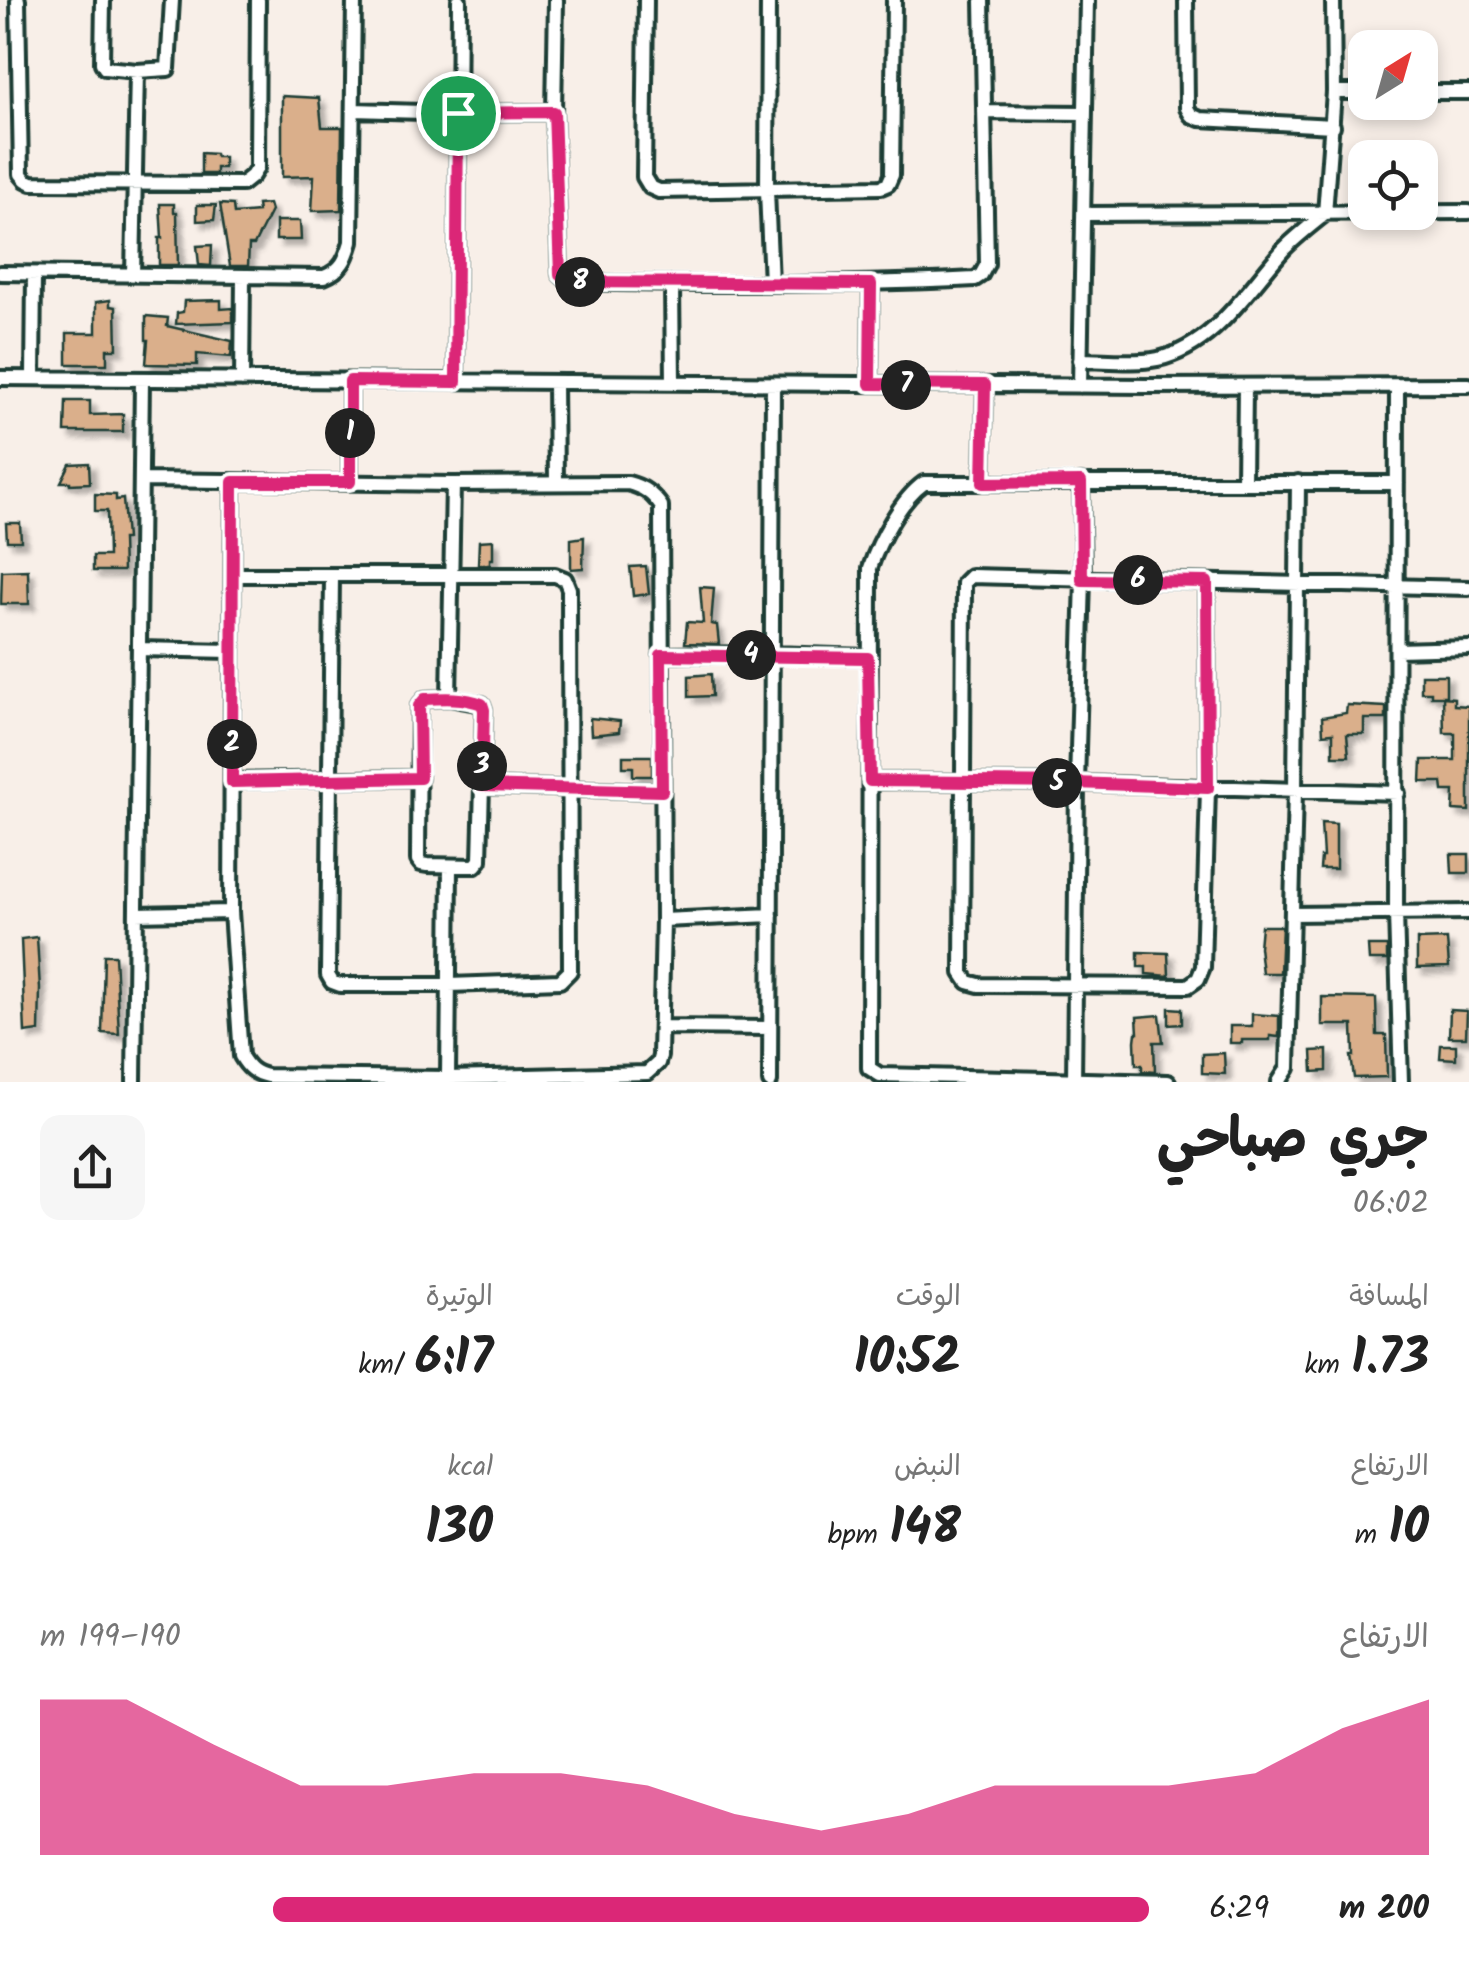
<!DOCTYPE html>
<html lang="ar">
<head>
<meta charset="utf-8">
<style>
	body { margin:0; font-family:Kalam,"Playpen Sans Arabic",sans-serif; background:#f6f6f6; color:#222; direction:rtl; height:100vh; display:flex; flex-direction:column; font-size:38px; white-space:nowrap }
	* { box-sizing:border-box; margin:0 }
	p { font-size:32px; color:#767676 }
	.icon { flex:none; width:55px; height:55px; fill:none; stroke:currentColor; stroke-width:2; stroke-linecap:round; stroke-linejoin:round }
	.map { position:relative; height:1082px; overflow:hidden; direction:ltr }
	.side { display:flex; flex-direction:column; background:#fff; flex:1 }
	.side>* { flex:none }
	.needle { width:65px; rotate:37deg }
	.controls { position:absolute; left:1348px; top:30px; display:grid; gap:20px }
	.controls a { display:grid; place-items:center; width:90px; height:90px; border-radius:20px; background:#fff; box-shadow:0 5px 15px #0003; font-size:50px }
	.pin { position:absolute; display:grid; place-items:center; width:85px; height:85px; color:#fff; margin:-42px; border:5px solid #fff; border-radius:50%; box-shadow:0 2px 10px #0007 }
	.km { position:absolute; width:50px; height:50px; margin:-25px; border-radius:50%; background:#222; color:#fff; font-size:28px; line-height:50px; text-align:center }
	.round { display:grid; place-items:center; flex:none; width:105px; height:105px; border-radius:20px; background:#f6f6f6 }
	.overview { display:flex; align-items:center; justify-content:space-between; height:170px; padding:0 40px }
	h1 { font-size:55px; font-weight:700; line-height:75px }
	.metrics { display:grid; grid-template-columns:repeat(3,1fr); gap:15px; height:170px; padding:10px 40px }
	.metrics div { display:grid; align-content:center }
	.metrics b { font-size:50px; font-weight:700 }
	.metrics small { font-size:28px; font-weight:400 }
	.metrics p { font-size:28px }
	.chart { height:280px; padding:20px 40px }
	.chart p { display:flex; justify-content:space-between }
	.chart svg { width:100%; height:180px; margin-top:10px; fill:#db2777; opacity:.7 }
	ul { padding:0 40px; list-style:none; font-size:32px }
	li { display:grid; grid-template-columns:160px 120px 1fr; align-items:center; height:75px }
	li i { height:25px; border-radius:12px; background:#db2777 }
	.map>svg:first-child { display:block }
	.building { fill:#daaf8b; stroke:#1f3d34; stroke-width:2.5; filter:url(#shadow) }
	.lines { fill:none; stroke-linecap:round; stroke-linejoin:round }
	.street-casing { stroke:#1f3d34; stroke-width:20 }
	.street { stroke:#fff; stroke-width:12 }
	.route-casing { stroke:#fff; stroke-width:20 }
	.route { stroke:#db2777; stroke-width:12 }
</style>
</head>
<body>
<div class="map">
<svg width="1469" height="1082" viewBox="0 0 1469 1082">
	<defs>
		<filter id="shadow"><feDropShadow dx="6" dy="6" stdDeviation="2.5" flood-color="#0004"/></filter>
	</defs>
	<rect width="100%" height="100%" fill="#f8efe8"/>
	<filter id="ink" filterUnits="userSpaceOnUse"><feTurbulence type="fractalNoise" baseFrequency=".01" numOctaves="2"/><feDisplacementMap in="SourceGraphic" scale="20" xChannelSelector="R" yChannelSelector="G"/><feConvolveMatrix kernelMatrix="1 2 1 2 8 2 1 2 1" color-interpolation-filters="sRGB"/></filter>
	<g filter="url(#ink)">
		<path class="building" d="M282 96 319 98 322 127H342L341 210 312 211 314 176 282 177Z
			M201 153 215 154 216 157H224V168H216V174H201Z
			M160 204H174V212H177L178 265H159V238H162Z
			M220 204 233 205 234 214 258 212 257 205 269 204 271 211 254 245H249L248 266H230Z
			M197 205H216L214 220 197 221Z
			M276 221H300L301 240H276Z
			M212 245 211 266 199 265 197 246Z
			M110 300V306L116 307 117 349H107V364H67V333H96V302Z
			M221 300V309L233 308V322L176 324 177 313 183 312 184 301Z
			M146 316 168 318 167 326 232 341 231 357 197 354V365L146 364 148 340H146Z
			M66 401H90V415L123 414V432H65Z
			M89 463 90 483 70 484V482H61L70 464Z
			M95 494 116 495V500L123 499 126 539H122L123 571H93V556H108L107 511H95Z
			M6 523H20L21 541H7Z
			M584 537 583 568 571 569V539Z
			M493 540V559H490V565H478L479 541Z
			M646 566 649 594 633 596 630 567Z
			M28 570 29 604H1L2 571Z
			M700 587 714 588 711 624 717 625 719 644 685 643 687 622 703 623Z
			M711 674 712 696 689 697V676Z
			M1421 675H1446V696H1431V692H1421Z
			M1443 697 1454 698V705L1469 706V811L1453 810 1454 791H1443L1442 782H1421L1422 760H1455V733H1444Z
			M1347 705 1386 707V719H1364V734H1347L1349 756H1333V733L1323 734 1322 717 1346 713Z
			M590 718 620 721 619 732 591 735Z
			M623 756H652V776H633V767H623Z
			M1321 823 1336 824V869H1320L1321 857H1323Z
			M1451 854H1469V873H1452Z
			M1261 926H1282L1280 973H1262L1259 947Z
			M37 937 40 989 39 1031 25 1033 21 939Z
			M1447 939 1449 967 1417 968V940Z
			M1368 946H1387V960H1369Z
			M1138 952 1168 953 1169 976 1146 974V967H1138Z
			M104 955H115L119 1034 102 1033Z
			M1322 997 1376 998 1377 1035H1386L1387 1077 1354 1078 1351 1056H1354L1353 1025H1322Z
			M1169 1008 1182 1009V1024L1169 1025Z
			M1450 1010 1467 1011 1466 1037H1449Z
			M1252 1014 1279 1016V1037L1270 1036V1040H1242V1043H1230V1026H1252Z
			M1160 1015 1163 1042H1154L1155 1072 1142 1071V1065H1136L1135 1041 1136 1033H1138L1137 1017Z
			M1441 1045H1456V1059L1440 1058Z
			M1327 1050V1071L1313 1072 1312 1051Z
			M1224 1053 1225 1074 1202 1073V1054Z"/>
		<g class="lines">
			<defs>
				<path id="street" d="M18 0 21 174 26 180 32 183 242 184 252 176 257 168 258 0
					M103 0 102 63 105 68 137 71 168 69 172 0
					M556 0 554 112 560 274 569 282C704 285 840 286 975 279L981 275 987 264 982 0
					M646 0 644 177 650 187 659 191 881 187 888 184 892 175 894 0
					M768 0 767 191 771 283
					M1186 0 1187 108 1191 115 1200 119 1333 126
					M1334 92H1365
					M1420 92H1469
					M353 110 458 113 554 112
					M984 112 1084 113
					M1083 214 1469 212
					M0 273 324 277C342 270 346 259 351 242L354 0
					M133 275 137 71
					M672 284 673 383
					M1080 360C1105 360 1134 364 1158 359 1215 346 1247 290 1284 249 1297 236 1311 225 1325 214L1334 92 1333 0
					M0 378 1147 386 1469 385
					M33 378 34 274
					M242 380 243 277
					M350 381V482
					M456 381 459 0
					M555 382 556 482
					M870 385 871 284
					M1080 386 1087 0
					M1397 387 1396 913 1401 1082
					M141 480 453 484 628 483C643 487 652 493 661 506L663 920 660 1056 658 1063 647 1073 448 1078 267 1076C254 1073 248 1068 241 1056L231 912 233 482
					M1244 482 1245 386
					M983 483 985 385
					M234 575H555L565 579 569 589 570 971 560 981 449 985H340L332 982 328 975 332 576
					M1207 582 1208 788 1203 967 1198 979 1188 986 979 985 968 982 962 973 964 583 971 576C1137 581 1303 583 1469 588
					M139 649 231 651
					M1397 650 1469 648
					M661 655 772 654 869 657
					M449 698 482 704 484 710 480 860 475 866 427 865 421 864 418 860 419 706 425 699Z
					M449 698 453 484
					M232 781 420 778
					M870 781 1077 783 1398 793
					M482 786 662 791
					M136 914 231 912
					M1292 914 1469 912
					M663 920 771 915
					M661 1027 770 1028
					M448 1078 450 866
					M134 1082 142 379
					M770 1082 773 384
					M1074 1082 1077 783 1083 579 1081 482
					M1168 1082 880 1075 869 1068 870 568C879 541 901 499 924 483H1397
					M1279 1082 1288 1068 1295 791 1298 482"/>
			</defs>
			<use href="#street" class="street-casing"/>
			<use href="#street" class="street"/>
		</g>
	</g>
	<g class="lines" filter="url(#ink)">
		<defs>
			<path id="route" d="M554 112 560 274 569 282 871 284 870 384 985 385 983 483 1081 482 1082 580 1207 582 1208 788 1076 783 870 781 868 658 661 655 662 791 482 786 484 710 482 704C464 697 444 698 425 699L419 706 420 778 232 782 233 482H350V381L456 382 458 113Z"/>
		</defs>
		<use href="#route" class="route-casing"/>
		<use href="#route" class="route"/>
	</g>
</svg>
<div class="controls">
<a><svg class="needle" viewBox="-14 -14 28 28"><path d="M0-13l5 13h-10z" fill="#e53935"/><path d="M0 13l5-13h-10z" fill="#767676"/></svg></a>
<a><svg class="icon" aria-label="locate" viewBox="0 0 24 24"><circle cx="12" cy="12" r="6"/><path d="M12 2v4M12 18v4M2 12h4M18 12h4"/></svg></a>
</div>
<div class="pin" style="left:458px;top:113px;background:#1e9e55"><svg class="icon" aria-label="arrive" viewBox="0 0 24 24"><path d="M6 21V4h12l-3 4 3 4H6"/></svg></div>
<b class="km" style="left:350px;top:433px">1</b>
<b class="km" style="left:232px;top:744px">2</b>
<b class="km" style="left:482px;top:766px">3</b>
<b class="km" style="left:751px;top:655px">4</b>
<b class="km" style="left:1057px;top:783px">5</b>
<b class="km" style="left:1138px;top:580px">6</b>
<b class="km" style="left:906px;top:385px">7</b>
<b class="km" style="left:580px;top:282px">8</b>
</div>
<section class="side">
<div class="overview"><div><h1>جري صباحي</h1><p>06:02</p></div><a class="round"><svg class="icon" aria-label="share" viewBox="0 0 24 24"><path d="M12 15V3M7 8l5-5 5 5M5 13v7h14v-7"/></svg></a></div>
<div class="metrics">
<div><p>المسافة</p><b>1.73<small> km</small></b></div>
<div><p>الوقت</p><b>10:52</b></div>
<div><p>الوتيرة</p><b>6:17<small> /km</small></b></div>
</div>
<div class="metrics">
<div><p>الارتفاع</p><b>10<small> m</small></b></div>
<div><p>النبض</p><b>148<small> bpm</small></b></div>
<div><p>kcal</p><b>130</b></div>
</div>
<div class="chart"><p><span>الارتفاع</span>190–199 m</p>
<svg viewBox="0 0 160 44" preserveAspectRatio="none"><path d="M0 44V6L10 6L20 17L30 27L40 27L50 24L60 24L70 27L80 34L90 38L100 34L110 27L120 27L130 27L140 24L150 13L160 6V44z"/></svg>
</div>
<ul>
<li><b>200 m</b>6:29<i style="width:79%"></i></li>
</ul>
</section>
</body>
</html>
